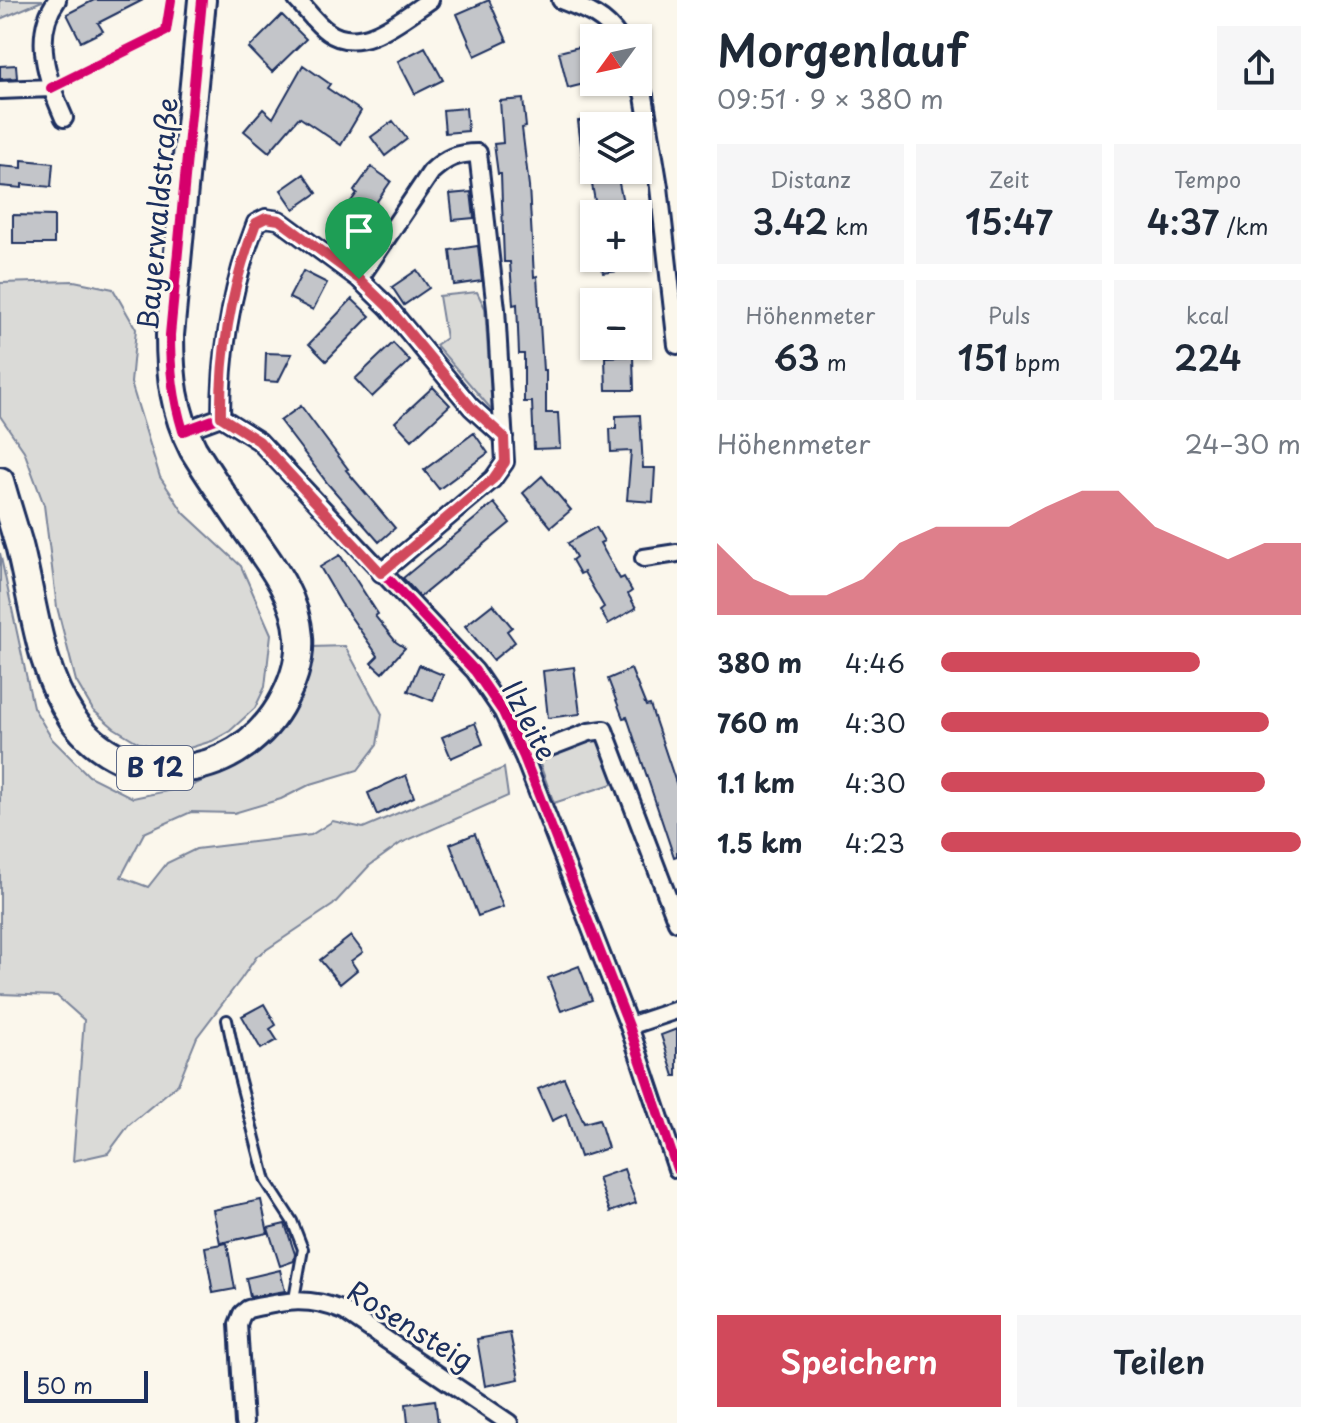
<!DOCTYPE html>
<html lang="de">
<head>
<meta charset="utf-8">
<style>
	body { margin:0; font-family:"Playpen Sans",sans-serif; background:#f6f6f7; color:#1f2937; height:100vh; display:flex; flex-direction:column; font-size:30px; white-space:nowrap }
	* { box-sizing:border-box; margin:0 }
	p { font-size:26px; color:#747a83 }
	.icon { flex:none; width:44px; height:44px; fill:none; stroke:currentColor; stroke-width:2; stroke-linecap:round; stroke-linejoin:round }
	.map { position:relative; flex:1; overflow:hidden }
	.drawer { display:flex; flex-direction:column; background:#fff; width:664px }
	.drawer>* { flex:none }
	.needle { width:52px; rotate:237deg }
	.controls { position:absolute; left:580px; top:24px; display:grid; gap:16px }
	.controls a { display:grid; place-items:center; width:72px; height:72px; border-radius:0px; background:#fff; box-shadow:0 2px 6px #0004; font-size:40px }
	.scale { position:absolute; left:24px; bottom:20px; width:124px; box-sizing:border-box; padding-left:8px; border:4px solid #1b2f5e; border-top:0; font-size:22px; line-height:28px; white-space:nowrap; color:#1b2f5e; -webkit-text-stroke:6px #fbf7ec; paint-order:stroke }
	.pin { position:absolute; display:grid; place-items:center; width:68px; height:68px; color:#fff; margin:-82px -34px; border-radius:50% 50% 50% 0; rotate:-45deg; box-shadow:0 0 8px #0007 }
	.pin .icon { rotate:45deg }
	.round { display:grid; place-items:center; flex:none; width:84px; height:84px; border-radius:0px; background:#f6f6f7 }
	.overview { display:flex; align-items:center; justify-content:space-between; height:136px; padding:0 40px }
	h1 { font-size:44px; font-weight:600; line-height:60px }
	.metrics { display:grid; grid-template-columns:repeat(3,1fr); gap:12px; height:136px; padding:8px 40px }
	.metrics div { display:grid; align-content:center; border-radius:0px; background:#f6f6f7; text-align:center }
	.metrics b { font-size:34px; font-weight:600 }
	.metrics small { font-size:22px; font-weight:400 }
	.metrics p { font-size:22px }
	.chart { height:224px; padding:16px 40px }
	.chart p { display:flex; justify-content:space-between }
	.chart svg { width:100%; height:144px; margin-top:8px; fill:#d1495b; opacity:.7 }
	.button { display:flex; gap:16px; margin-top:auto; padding:16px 40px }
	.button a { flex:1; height:92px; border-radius:0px; background:#d1495b; color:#fff; font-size:32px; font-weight:600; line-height:92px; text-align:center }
	.button a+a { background:#f6f6f7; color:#1f2937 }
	ul { padding:0 40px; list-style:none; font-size:26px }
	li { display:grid; grid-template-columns:128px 96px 1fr; align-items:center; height:60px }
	li i { height:20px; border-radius:10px; background:#d1495b }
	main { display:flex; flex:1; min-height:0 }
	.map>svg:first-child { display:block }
	.green { fill:#dadad7; stroke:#7a849a; stroke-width:2 }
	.building { fill:#c3c5c9; stroke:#1b2f5e; stroke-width:2 }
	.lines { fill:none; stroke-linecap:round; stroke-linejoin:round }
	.service-casing { stroke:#1b2f5e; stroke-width:14 }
	.minor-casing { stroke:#1b2f5e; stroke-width:22 }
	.primary-casing { stroke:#1b2f5e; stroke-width:32 }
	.service { stroke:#fbf7ec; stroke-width:8 }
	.minor { stroke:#fbf7ec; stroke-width:16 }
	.primary { stroke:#fbf7ec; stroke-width:26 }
	.cycleway-casing { stroke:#fbf7ec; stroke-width:15 }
	.cycleway { stroke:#d6006c; stroke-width:10 }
	.route-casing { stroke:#fff; stroke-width:16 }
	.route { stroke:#d1495b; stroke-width:10 }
	.labels { text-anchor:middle; stroke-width:6; stroke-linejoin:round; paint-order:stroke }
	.shield { fill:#fbf7ec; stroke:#5e6b89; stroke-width:2 }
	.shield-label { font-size:26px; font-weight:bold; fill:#1b2f5e }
	.street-label { font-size:28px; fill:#1b2f5e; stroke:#fbf7ec }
</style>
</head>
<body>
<main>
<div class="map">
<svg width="677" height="1423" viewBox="0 0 677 1423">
	<rect width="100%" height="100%" fill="#fbf7ec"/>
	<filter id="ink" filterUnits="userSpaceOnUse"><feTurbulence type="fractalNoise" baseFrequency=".0125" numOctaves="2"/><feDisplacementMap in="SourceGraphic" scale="16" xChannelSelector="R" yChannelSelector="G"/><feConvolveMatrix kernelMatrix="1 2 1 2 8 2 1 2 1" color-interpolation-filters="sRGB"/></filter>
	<g filter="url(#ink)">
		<path class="green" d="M0 0H42V1L0 19Z
			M74 281 113 289 136 329 131 383 160 477 184 513 241 566 271 634 265 687 255 708 230 731 212 741 186 749H164L139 743 114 728 93 710 76 681 57 607 44 505 24 451 0 416V283Z
			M477 292 485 308 492 410 436 345 446 338 439 296Z
			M0 553 33 707 52 739 89 776 133 798 191 786 238 765 263 742 311 647 345 646 382 714 377 745 358 770 311 784 281 799 234 813 191 812 144 833 121 877 148 887 167 863 196 849 311 835 333 821 363 828 504 768 508 796 401 843 369 866 333 905 257 956 241 979 197 1037 178 1084 129 1125 108 1153 73 1161 84 1020 57 996 0 994Z
			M603 736 618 782 554 803 538 759Z"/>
		<path class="building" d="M94 0H143L98 23 103 31 81 42 67 14Z
			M489 0 507 41 475 56 457 14Z
			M282 15 306 39 272 72 249 48Z
			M583 46 592 82 568 88 559 52Z
			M425 47 443 80 415 94 398 61Z
			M16 65 17 78 0 79V66Z
			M303 65 330 84 327 88 361 111 341 145 299 117 269 152 244 131 263 109 273 118Z
			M523 99 526 127 522 128 529 186 534 277 537 276 543 370H546V413H558L560 448 534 449 532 402H524V354H519L517 304 513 305 510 262H504L501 174H498L494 144 503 143 500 101Z
			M466 108 468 131 445 133 443 110Z
			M594 119V178H585L578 121Z
			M393 121 407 139 385 156 371 137Z
			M22 160 53 163 51 187 22 184V188L0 186V166L22 168Z
			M371 167 391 181 347 245 329 232 357 193 354 191Z
			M304 174 317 193 294 209 281 190Z
			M617 174 624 207 597 212 591 179Z
			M471 192 474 218 453 220 450 194Z
			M13 215 54 216V244H13Z
			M478 246 482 281 454 285 450 250Z
			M600 258H626L628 270 603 273Z
			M417 270 429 288 404 305 392 287Z
			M303 271 327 283 313 310 289 298Z
			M352 299 370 316 326 361 309 344Z
			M393 343 410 361 372 397 355 379Z
			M266 353 292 354 278 382 265 381Z
			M633 356 634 390H606L605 357Z
			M433 387 450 405 412 440 395 422Z
			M301 406 348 469 346 470 395 528 379 542 328 484 280 421Z
			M640 415 643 468H655L653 502 627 500 631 451 611 452 610 429H616V416Z
			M474 433 488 453 439 489 424 470Z
			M542 476 571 510 551 527 523 493Z
			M494 503 510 523 420 597 403 578Z
			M596 527 604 541 600 543 620 579 624 577 632 591 628 594 636 608 608 624 600 610 604 607 584 572 580 574 572 560 576 557 568 543Z
			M340 555 378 614 375 616 396 642 405 648 382 673 371 663 378 656 341 603 320 567Z
			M493 604 512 627 507 631 515 642 493 660 465 626Z
			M419 665 443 675 433 701 408 691Z
			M574 667 580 714 548 718 543 671Z
			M631 669 646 706 650 705 677 786V856L674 857 627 717 623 718 608 679Z
			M475 723 483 744 451 758 442 737Z
			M406 775 414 797 377 815 368 793Z
			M475 834 503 907 478 916 450 844Z
			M351 936 363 952 351 961 357 970 340 984 320 960Z
			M579 966 592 1000 561 1011 548 978Z
			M264 1004 276 1025 270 1029 277 1040 261 1049 242 1016Z
			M677 1029V1076H674L661 1035Z
			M564 1078 584 1123 599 1119 608 1148 580 1157 566 1114 552 1121 538 1089Z
			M624 1169 636 1203 610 1212 598 1178Z
			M261 1200 268 1233 220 1243 213 1210Z
			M285 1224 295 1254 294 1261 280 1266 268 1228Z
			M227 1243 235 1289 213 1293 205 1247Z
			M280 1270 285 1291 250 1297 246 1278Z
			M510 1333 519 1379 485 1386 477 1339Z
			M435 1400 438 1423H408L406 1404Z"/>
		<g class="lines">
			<defs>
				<path id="service" d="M227 1020 239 1077 266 1181 292 1221 303 1249 294 1299"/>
				<path id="minor" d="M57 0C31 35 48 82 64 118
					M297 0C307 10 316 24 328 32 361 56 404 17 430 0
					M561 0C584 9 605 16 619 38
					M638 79 644 96 659 187 677 345
					M0 90 51 88
					M359 279 431 172C446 158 457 153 478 153L496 309 505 462 493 479 381 573
					M221 417C221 351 232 285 256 223L266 218 279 220 359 279 388 307 471 407 504 437
					M183 431 221 417 259 441 475 671 503 712 524 757 629 1026 677 1169
					M644 558 677 553
					M524 757 589 732 604 730 677 922
					M629 1026 677 1010
					M244 1423 238 1324 242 1314 248 1309C286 1301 307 1296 344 1311L509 1423"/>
				<path id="primary" d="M0 481C6 503 13 524 19 545 34 603 38 667 72 718 125 794 235 782 280 706 292 685 301 662 299 637 296 593 267 560 243 525 226 500 209 475 193 449 174 412 170 376 170 335L202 0"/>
			</defs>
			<use href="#service" class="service-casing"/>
			<use href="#minor" class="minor-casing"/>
			<use href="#primary" class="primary-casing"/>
			<use href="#service" class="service"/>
			<use href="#minor" class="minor"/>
			<use href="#primary" class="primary"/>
			<defs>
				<path id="cycleway" d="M202 0 170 335C170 370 173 398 183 431L221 417 259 441 475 671 503 712 524 757 629 1026 677 1169
					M51 88 166 31 171 0"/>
			</defs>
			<use href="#cycleway" class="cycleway-casing"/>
			<use href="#cycleway" class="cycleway"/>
		</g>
	</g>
	<g class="lines" filter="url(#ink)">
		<defs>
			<path id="route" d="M266 218 279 220 359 279 388 307 471 407 504 437 505 462 493 479 381 573 259 441 221 417C220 351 232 285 256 223Z"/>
		</defs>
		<use href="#route" class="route-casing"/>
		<use href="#route" class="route"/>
	</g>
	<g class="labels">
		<rect class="shield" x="117" y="746" width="76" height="44" rx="6"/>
		<g class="shield-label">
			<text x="155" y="777">B 12</text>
		</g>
		<g class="street-label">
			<text transform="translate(158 214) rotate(-85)" y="10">Bayerwaldstraße</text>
			<text transform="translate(529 721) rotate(63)" y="10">Ilzleite</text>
			<text transform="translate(410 1326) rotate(32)" y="10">Rosensteig</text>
		</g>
	</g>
</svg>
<div class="controls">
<a><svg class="needle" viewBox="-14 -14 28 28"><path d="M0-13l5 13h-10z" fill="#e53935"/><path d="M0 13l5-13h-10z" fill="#747a83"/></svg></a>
<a><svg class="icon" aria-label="layers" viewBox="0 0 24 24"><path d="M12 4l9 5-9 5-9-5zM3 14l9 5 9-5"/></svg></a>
<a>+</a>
<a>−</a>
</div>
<div class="scale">50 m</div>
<div class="pin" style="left:359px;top:279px;background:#1e9e55"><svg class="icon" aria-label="arrive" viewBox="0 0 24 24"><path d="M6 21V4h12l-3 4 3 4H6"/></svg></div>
</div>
<section class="drawer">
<div class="overview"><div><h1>Morgenlauf</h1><p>09:51 · 9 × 380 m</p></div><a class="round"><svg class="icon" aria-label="share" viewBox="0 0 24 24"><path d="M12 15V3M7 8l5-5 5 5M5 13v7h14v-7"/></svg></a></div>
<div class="metrics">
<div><p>Distanz</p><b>3.42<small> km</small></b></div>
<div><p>Zeit</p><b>15:47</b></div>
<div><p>Tempo</p><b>4:37<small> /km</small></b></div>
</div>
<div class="metrics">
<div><p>Höhenmeter</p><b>63<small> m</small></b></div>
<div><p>Puls</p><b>151<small> bpm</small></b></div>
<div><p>kcal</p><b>224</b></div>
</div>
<div class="chart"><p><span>Höhenmeter</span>24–30 m</p>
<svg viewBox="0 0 160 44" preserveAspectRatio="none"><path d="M0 44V22L10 33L20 38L30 38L40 33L50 22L60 17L70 17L80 17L90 11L100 6L110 6L120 17L130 22L140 27L150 22L160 22V44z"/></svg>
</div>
<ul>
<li><b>380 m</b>4:46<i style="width:72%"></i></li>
<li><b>760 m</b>4:30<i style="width:91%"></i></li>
<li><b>1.1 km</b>4:30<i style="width:90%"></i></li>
<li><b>1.5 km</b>4:23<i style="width:100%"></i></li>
</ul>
<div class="button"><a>Speichern</a><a>Teilen</a></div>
</section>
</main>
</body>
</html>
